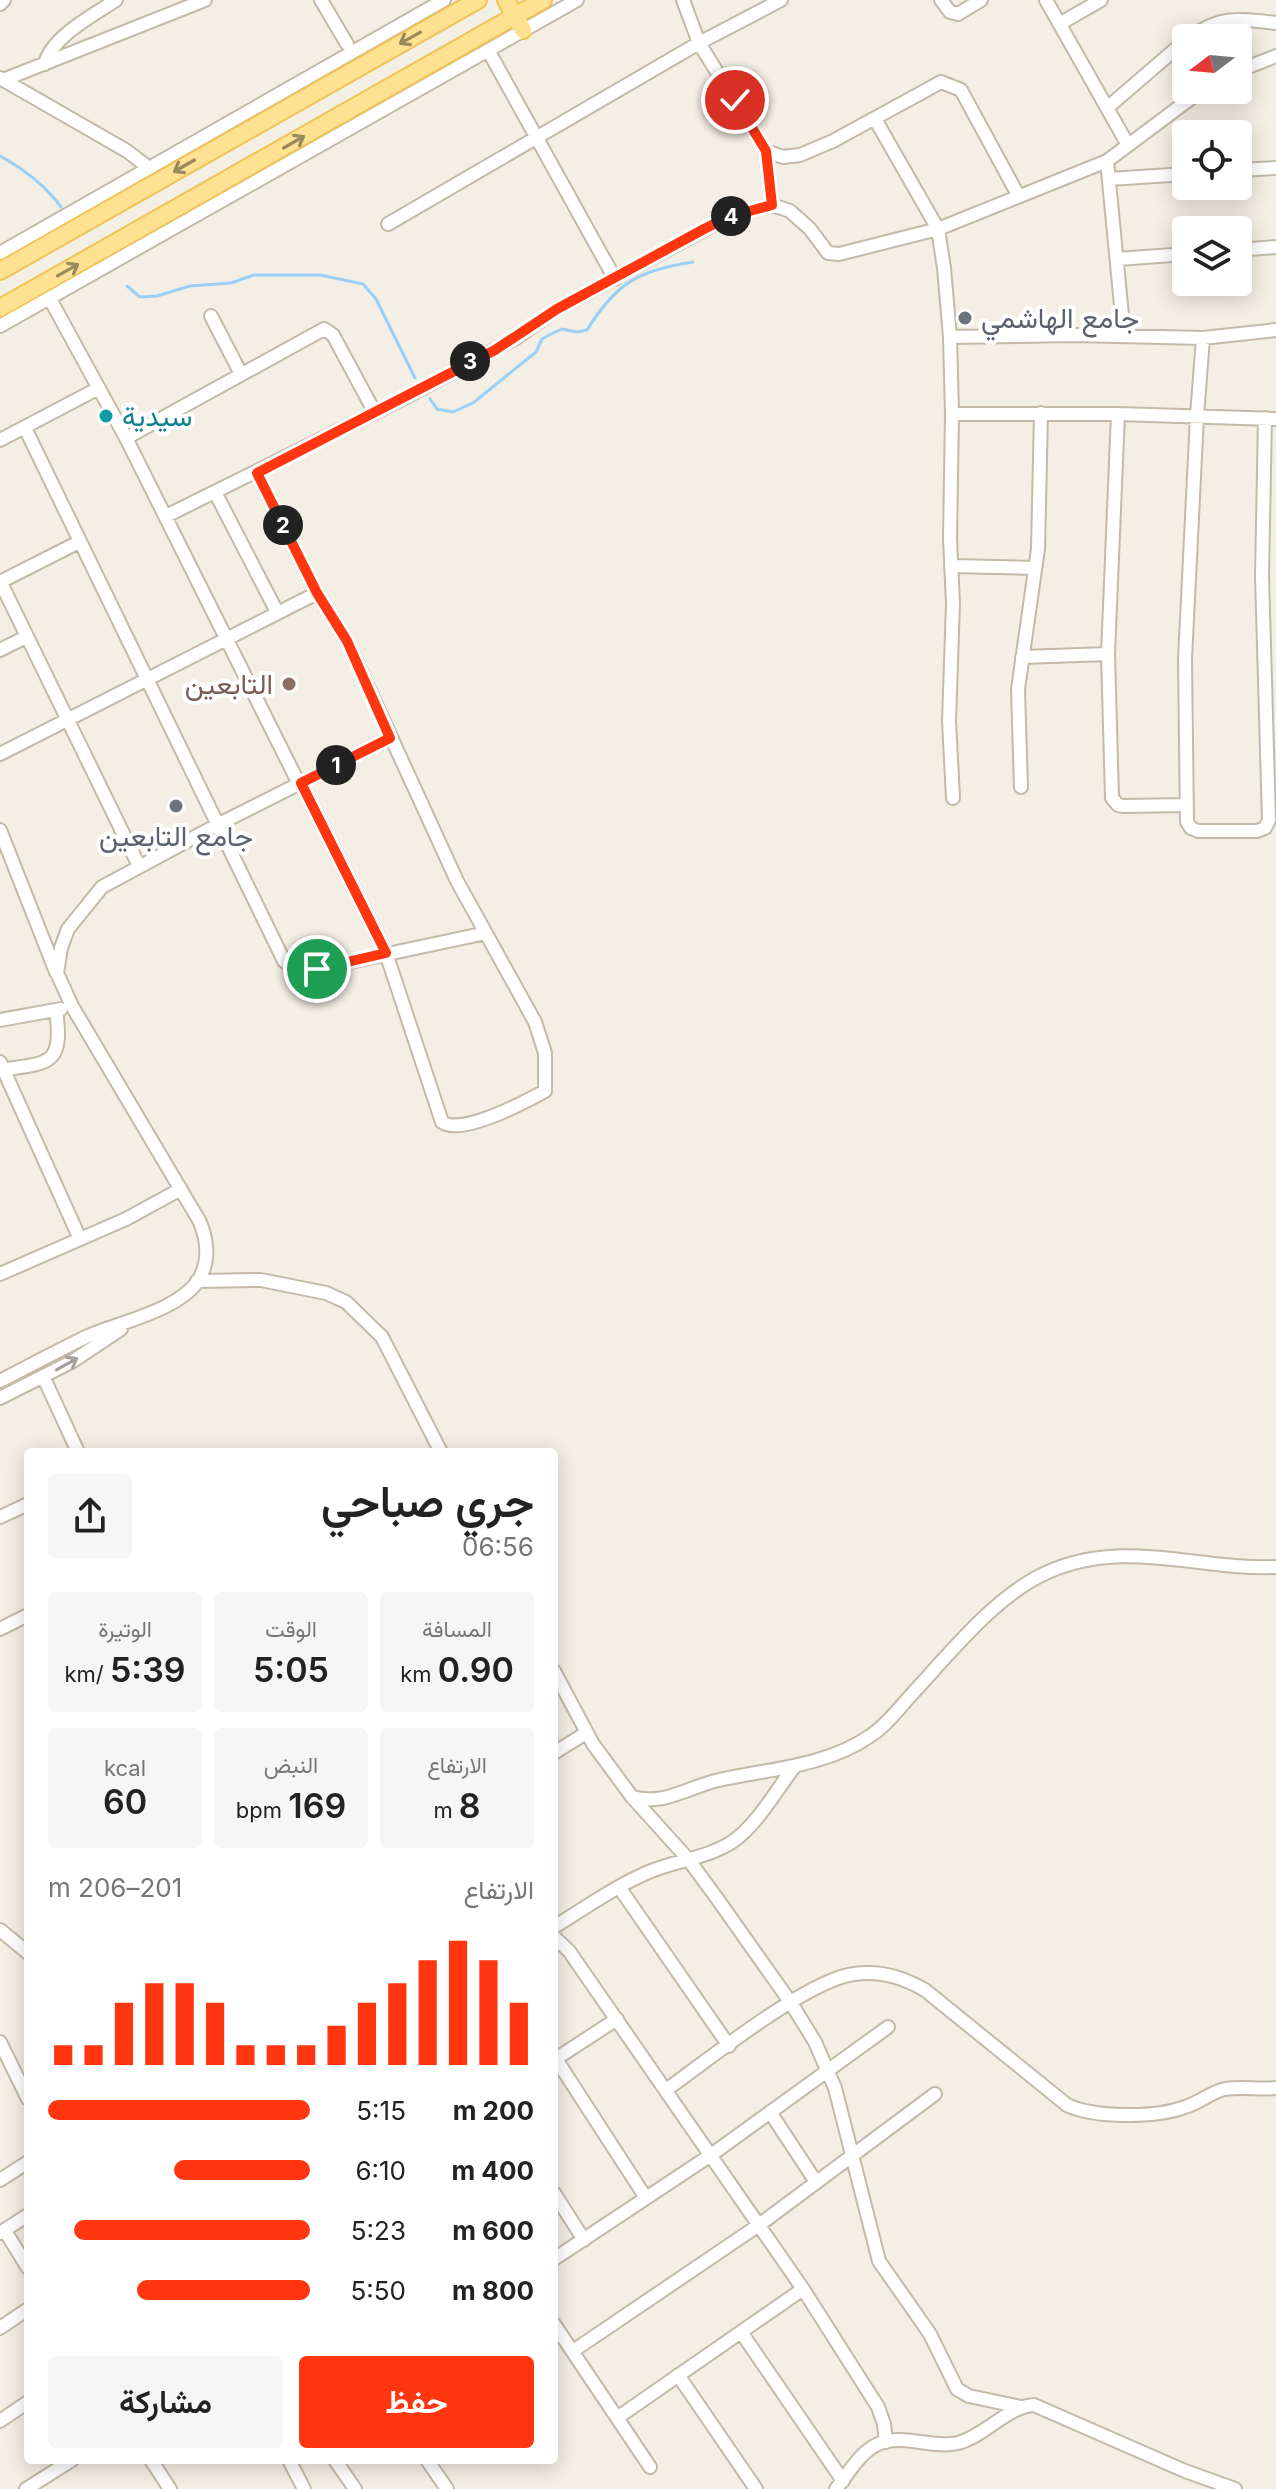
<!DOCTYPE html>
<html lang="ar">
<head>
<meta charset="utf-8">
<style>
	body { margin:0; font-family:Inter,Vazirmatn,sans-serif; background:#f6f6f6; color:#222; direction:rtl; height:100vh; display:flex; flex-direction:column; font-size:30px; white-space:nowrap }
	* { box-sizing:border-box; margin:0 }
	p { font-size:26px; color:#767676 }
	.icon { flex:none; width:44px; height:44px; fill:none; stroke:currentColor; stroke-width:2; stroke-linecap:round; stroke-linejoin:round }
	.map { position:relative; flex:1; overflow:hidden; direction:ltr }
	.sheet { position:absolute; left:24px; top:1448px; width:534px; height:1016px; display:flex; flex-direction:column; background:#fff; border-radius:8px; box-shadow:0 4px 20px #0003; direction:rtl }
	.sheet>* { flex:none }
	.needle { width:52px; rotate:254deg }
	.buttons { position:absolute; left:1172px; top:24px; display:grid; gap:16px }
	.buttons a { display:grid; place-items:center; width:80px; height:80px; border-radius:8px; background:#fff; box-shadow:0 4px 20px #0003; font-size:40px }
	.pin { position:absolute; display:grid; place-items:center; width:68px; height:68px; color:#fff; margin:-34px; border:4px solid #fff; border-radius:50%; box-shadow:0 2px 8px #0007 }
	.km { position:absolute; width:40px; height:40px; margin:-20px; border-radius:50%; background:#222; color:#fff; font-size:22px; line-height:40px; text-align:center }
	.round { display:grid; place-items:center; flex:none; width:84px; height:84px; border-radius:8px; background:#f6f6f6 }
	.headline { display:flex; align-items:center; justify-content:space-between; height:136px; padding:0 24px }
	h1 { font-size:44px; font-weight:600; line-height:60px }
	.metrics { display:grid; grid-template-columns:repeat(3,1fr); gap:12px; height:136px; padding:8px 24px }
	.metrics div { display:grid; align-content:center; border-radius:8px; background:#f6f6f6; text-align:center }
	.metrics b { font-size:34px; font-weight:600 }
	.metrics small { font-size:22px; font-weight:400 }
	.metrics p { font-size:22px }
	.chart { height:224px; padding:16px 24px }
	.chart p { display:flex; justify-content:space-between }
	.chart svg { width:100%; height:144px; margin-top:8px; stroke:#ff3610; stroke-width:6 }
	.cta { display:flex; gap:16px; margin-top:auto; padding:16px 24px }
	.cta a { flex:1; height:92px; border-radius:8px; background:#ff3610; color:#fff; font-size:32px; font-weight:600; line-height:92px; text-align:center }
	.cta a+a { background:#f6f6f6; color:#222 }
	ul { padding:0 24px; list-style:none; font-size:26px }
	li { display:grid; grid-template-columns:128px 96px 1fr; align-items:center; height:60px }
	li i { height:20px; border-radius:10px; background:#ff3610 }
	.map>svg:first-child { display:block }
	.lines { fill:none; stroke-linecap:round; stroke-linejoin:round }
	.stream { stroke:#9ad0f8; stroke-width:3 }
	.minor-casing { stroke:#c3baa9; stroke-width:16 }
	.major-casing { stroke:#f0c356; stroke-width:20 }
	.minor { stroke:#fff; stroke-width:12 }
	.major { stroke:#ffe192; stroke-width:16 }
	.oneway { stroke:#9a885e }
	.oneway2 { stroke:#a39f99 }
	.route-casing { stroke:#fff; stroke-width:16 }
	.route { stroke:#ff3610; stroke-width:10 }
	.worship-dot { fill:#6b7280; stroke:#fff; stroke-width:3 }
	.culture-dot { fill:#0f9aa8; stroke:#fff; stroke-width:3 }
	.education-dot { fill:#8d6e63; stroke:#fff; stroke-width:3 }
	.labels { text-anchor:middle; stroke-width:8; stroke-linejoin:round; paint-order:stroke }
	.worship-label { font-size:28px; fill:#5b616d; stroke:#fff; text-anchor:start }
	.culture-label { font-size:28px; fill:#0d838f; stroke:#fff; text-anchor:start }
	.education-label { font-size:28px; fill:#785e54; stroke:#fff; text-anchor:end }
</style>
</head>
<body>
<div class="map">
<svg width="1276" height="2489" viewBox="0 0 1276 2489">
	<rect width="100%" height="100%" fill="#f4efe4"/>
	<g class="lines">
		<path class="stream" d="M0 156C24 169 45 185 61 207
			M127 286 140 297 157 296 190 286 231 283 254 275H320L363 284 376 299 415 378
			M430 399 437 409 453 412 473 403 536 352 542 339 551 334 562 329 577 332 587 330C616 283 639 270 693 262"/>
		<defs>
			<path id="minor" d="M321 0 347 44
				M683 0 699 43 766 151 772 205
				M941 0 950 12 958 14 981 0
				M1046 0 1128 145
				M0 4 4 0
				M1061 23 1101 0
				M1189 38C1222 15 1238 19 1276 23
				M488 50 615 279
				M45 64C51 37 94 15 116 0
				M1238 71 1276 56
				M0 78 127 151 149 168
				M3 80 205 0
				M1107 108 1186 40
				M875 119 938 229 944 268 950 337 952 414 950 539 953 603 949 721 953 798
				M766 151 783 157 800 155 833 141 941 82 961 90 1018 195
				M1107 161 1124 336
				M1238 170 1276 168
				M1109 179 1186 174
				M388 224 699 43 781 0
				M1238 250 1276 247
				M0 253 444 0
				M1118 259 1186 254
				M50 299 126 438 299 784
				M211 316 241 374
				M0 326 577 0
				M950 337 1075 335 1203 338 1276 330
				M1203 338 1197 416 1185 659 1187 822 1191 828 1198 831H1257L1265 828 1269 820 1262 576 1265 418
				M952 414H1118L1276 419
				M1118 414 1108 654 1112 798 1118 805 1123 806 1187 805
				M25 428 284 961C295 969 303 971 317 969L486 933
				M126 438 324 329 333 335 375 413
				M0 440 99 388
				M257 473 317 593 347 641 457 881 535 1022 545 1053V1091C525 1102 461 1136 442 1122L386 953 301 783
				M215 492 277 612
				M166 516 410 395 516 338 557 309 728 217 772 205 790 211 810 229 828 253 839 254 938 229 1107 161 1202 90
				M951 566 1035 568
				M0 581 139 866
				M0 582 79 542
				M0 650 26 637
				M1022 657 1108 654
				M0 754 317 593
				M1021 787 1018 689 1038 549 1041 413
				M0 830 56 972
				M0 1020 61 1009
				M0 1062 80 1239
				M0 1070C49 1063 64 1066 56 1010
				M0 1274 126 1219 181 1189
				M197 1281 261 1280 326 1293 346 1302 382 1337 441 1452
				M43 1376 78 1452
				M0 1381C29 1366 59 1350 88 1336 120 1322 177 1311 198 1281 210 1262 208 1242 200 1222L72 1006 57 973 61 948 68 929 102 887 217 825 390 738
				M0 1398 73 1361 121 1329
				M0 1517 28 1504
				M0 1629 28 1615
				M554 1671 593 1744 632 1797 688 1859 716 1897 791 2003 815 2042 835 2088 879 2261 930 2334 957 2389 969 2396 1021 2407
				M554 1753 586 1733
				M632 1797C664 1806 688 1787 719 1780 769 1769 827 1766 870 1736 887 1725 899 1708 913 1693 951 1652 997 1594 1048 1572 1125 1538 1197 1570 1276 1567
				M619 1887 729 2046
				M554 1927C585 1908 617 1885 651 1871 678 1860 707 1858 732 1842 758 1824 776 1790 795 1766
				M0 1930 28 1953
				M554 1937 569 1951 803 2289 878 2407 884 2424 886 2442
				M0 2042 28 2099
				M556 2059 646 2198
				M554 2060 617 2019
				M666 2090C708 2060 807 1980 854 1974 880 1970 903 1977 925 1990L1067 2105C1094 2118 1156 2118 1185 2107 1199 2103 1211 2092 1225 2089 1242 2086 1259 2090 1276 2088
				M770 2112 816 2182
				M0 2180 28 2162
				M554 2193 584 2240
				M5 2231 28 2268
				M0 2233 28 2215
				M554 2259 711 2155 888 2027
				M554 2324 650 2467
				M0 2328 28 2309
				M741 2332 843 2481
				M573 2351 759 2225 935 2094
				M678 2375 756 2489
				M617 2418 803 2289
				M0 2421 28 2402
				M151 2460 170 2489
				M289 2460 304 2489
				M335 2460 355 2489
				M427 2460 447 2489
				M26 2489 72 2460
				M836 2489C848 2474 860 2452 878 2444 903 2433 932 2449 958 2443 985 2436 1008 2406 1034 2405L1185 2471 1235 2489"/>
			<path id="major" d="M506 0 523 30
				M0 271 478 0
				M0 308 543 0"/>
		</defs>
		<use href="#minor" class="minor-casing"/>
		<use href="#major" class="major-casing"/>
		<use href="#minor" class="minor"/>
		<use href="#major" class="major"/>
	</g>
	<defs><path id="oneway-shaft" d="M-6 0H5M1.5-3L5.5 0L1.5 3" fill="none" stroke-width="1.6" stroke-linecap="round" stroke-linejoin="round" transform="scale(2)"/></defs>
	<g class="oneway">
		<use href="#oneway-shaft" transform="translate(410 38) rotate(151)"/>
		<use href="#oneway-shaft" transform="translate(294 142) rotate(-30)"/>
		<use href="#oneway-shaft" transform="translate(184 166) rotate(150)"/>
		<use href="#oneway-shaft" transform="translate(68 270) rotate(-29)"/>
	</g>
	<use class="oneway2" href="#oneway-shaft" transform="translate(67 1364) rotate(-29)"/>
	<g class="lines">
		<defs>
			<path id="route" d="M317 969 386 953 301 783 390 738 347 641 317 593 257 473 495 350 557 309 704 229 728 217 772 205 766 151 735 100"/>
		</defs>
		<use href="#route" class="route-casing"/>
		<use href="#route" class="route"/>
	</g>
	<g class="worship-dot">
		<circle cx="965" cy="318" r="8"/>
		<circle cx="176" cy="806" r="8"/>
	</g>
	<circle class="culture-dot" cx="106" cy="416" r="8"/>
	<circle class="education-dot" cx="289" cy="684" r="8"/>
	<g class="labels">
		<g class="worship-label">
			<text x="981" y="328">جامع الهاشمي</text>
			<text x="176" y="846" text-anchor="middle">جامع التابعين</text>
		</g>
		<g class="culture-label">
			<text x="122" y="426">سيدية</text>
		</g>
		<g class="education-label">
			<text x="273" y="694">التابعين</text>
		</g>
	</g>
</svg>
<div class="buttons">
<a><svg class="needle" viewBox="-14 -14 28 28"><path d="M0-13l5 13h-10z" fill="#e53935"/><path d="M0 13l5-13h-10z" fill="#767676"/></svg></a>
<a><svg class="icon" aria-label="locate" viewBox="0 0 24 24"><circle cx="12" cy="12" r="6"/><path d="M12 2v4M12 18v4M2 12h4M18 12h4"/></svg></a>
<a><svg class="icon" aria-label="layers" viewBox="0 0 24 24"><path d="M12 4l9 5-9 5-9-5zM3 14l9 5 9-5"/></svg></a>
</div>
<div class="pin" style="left:317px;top:969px;background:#1e9e55"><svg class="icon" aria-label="arrive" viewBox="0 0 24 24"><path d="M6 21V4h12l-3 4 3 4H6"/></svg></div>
<div class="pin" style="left:735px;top:100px;background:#d93025"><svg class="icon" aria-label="check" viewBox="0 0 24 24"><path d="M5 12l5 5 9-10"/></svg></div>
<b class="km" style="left:336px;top:765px">1</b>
<b class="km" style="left:283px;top:525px">2</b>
<b class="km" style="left:470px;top:361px">3</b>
<b class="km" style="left:731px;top:216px">4</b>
<section class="sheet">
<div class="headline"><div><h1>جري صباحي</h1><p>06:56</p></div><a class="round"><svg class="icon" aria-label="share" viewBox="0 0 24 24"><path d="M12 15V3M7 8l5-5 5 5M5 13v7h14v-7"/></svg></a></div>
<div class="metrics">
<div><p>المسافة</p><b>0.90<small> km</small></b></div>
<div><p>الوقت</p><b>5:05</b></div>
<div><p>الوتيرة</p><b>5:39<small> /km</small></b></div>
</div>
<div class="metrics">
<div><p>الارتفاع</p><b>8<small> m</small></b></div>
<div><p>النبض</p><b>169<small> bpm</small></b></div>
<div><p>kcal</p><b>60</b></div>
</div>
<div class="chart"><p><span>الارتفاع</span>201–206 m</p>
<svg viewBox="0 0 160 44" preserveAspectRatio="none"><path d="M5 44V38M15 44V38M25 44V25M35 44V19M45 44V19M55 44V25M65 44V38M75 44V38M85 44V38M95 44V32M105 44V25M115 44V19M125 44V12M135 44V6M145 44V12M155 44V25"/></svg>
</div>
<ul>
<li><b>200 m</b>5:15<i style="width:100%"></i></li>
<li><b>400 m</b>6:10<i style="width:52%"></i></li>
<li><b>600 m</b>5:23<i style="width:90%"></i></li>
<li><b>800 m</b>5:50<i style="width:66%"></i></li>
</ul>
<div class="cta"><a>حفظ</a><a>مشاركة</a></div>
</section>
</div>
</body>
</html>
